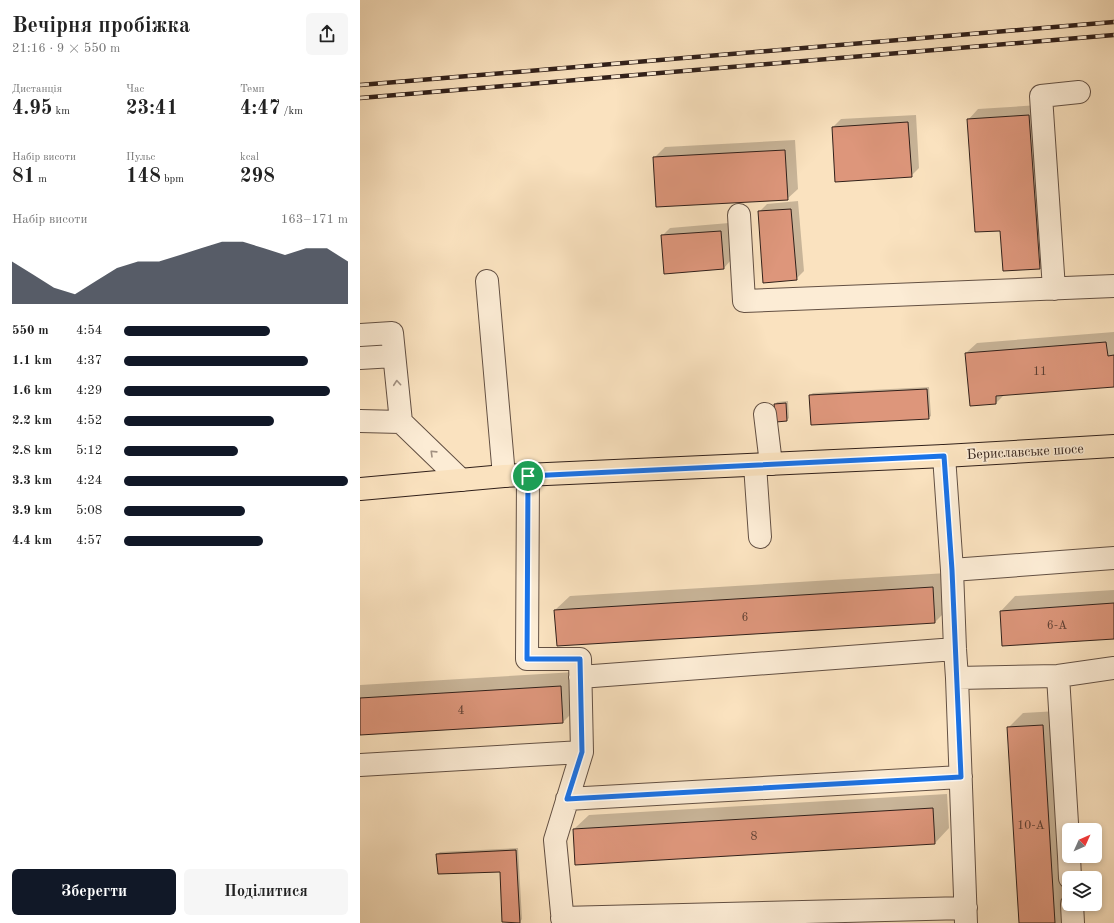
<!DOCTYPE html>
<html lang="uk">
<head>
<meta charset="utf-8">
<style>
	body { margin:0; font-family:"Old Standard TT",serif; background:#f6f6f6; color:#222; height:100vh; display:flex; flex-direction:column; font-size:15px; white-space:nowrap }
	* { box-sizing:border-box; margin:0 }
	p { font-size:13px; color:#767676 }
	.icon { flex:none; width:22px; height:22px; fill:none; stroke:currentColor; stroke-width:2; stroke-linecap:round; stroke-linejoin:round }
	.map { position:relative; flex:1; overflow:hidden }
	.side { display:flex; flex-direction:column; background:#fff; width:360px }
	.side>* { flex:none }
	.needle { width:26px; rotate:45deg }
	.controls { position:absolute; left:702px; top:823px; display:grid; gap:8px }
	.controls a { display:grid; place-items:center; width:40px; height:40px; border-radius:6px; background:#fff; box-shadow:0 2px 6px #0003; font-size:20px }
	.pin { position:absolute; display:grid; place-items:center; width:34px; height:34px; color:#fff; margin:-17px; border:2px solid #fff; border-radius:50%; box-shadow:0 1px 4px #0007 }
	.round { display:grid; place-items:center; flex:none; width:42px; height:42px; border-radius:6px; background:#f6f6f6 }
	.overview { display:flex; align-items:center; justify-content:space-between; height:68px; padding:0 12px }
	h1 { font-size:22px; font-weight:700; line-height:30px }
	.figures { display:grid; grid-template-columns:repeat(3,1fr); gap:6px; height:68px; padding:4px 12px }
	.figures div { display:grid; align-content:center }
	.figures b { font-size:20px; font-weight:700 }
	.figures small { font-size:11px; font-weight:400 }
	.figures p { font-size:11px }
	.chart { height:112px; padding:8px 12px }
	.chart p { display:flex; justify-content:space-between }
	.chart svg { width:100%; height:72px; margin-top:4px; fill:#111827; opacity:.7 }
	.cta { display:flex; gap:8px; margin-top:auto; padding:8px 12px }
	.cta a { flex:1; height:46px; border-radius:6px; background:#111827; color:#fff; font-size:16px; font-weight:700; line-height:46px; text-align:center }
	.cta a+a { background:#f6f6f6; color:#222 }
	ul { padding:0 12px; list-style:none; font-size:13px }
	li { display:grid; grid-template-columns:64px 48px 1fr; align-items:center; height:30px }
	li i { height:10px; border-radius:5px; background:#111827 }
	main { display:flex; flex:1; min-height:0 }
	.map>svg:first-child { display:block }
	.shadow { fill:#0003 }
	.building { fill:#dd967b; stroke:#31201a }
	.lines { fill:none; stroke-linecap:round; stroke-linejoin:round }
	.minor-casing { stroke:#635043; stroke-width:24 }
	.major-casing { stroke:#31201a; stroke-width:24 }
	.minor { stroke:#fcecd5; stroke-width:22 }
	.major { stroke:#fae2bf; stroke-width:22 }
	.rail-casing { stroke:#31201a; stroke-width:4.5 }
	.rail { stroke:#fcecd5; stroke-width:3; stroke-dasharray:9; stroke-linecap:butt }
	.oneway { stroke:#a19081 }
	.route-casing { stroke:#fff; stroke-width:8 }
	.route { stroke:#1a73e8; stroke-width:5 }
	.labels { text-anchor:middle; stroke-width:3.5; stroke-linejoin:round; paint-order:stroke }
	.number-label { font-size:12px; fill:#5c3e32 }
	.street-label { font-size:14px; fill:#31201a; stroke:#fcecd5 }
</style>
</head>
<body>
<main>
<section class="side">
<div class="overview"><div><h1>Вечірня пробіжка</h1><p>21:16 · 9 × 550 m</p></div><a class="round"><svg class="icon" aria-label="share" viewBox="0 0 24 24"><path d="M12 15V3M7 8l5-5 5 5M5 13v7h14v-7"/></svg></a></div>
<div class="figures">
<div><p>Дистанція</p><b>4.95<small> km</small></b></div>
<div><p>Час</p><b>23:41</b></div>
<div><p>Темп</p><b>4:47<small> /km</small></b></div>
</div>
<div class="figures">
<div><p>Набір висоти</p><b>81<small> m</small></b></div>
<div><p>Пульс</p><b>148<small> bpm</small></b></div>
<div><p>kcal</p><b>298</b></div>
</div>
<div class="chart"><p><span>Набір висоти</span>163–171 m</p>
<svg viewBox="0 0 160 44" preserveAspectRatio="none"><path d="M0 44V18L10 26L20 34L30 38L40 30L50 22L60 18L70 18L80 14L90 10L100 6L110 6L120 10L130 14L140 10L150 10L160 18V44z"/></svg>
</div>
<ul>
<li><b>550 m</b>4:54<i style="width:65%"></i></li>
<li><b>1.1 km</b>4:37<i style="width:82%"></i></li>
<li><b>1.6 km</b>4:29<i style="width:92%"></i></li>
<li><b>2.2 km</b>4:52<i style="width:67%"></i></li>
<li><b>2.8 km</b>5:12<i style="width:51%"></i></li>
<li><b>3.3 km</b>4:24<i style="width:100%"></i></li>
<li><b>3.9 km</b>5:08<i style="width:54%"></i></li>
<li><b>4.4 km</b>4:57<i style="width:62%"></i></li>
</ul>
<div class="cta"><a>Зберегти</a><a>Поділитися</a></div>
</section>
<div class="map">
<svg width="754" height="923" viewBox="0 0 754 923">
	<rect width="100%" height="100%" fill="#fae2bf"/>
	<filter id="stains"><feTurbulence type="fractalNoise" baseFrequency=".005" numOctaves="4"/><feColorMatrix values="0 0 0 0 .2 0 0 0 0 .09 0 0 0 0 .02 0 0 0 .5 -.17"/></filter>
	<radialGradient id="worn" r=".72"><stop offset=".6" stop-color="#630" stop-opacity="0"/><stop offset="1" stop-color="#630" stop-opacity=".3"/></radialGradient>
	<path class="shadow" d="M679 105 690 258 680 268 644 270 641 230 608 120 618 109Z
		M556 115 559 168 551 176 473 127 481 119Z
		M435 140 438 189 427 199 294 158 305 147Z
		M438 201 444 271 436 279 399 212 407 204Z
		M369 223 371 260 364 268 302 236 310 228Z
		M754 332V386L645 394 636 403 606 353 617 343Z
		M569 387 571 416 568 418 450 395 453 393Z
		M428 401 429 418 427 420 415 405 417 402Z
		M587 573 589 608 575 622 195 610 210 596Z
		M754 590V638L641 611 655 596Z
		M215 672 218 707 203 722 0 734V685Z
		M698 711 710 923H660L648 728 663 713Z
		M587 794 589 828 575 843 214 829 229 815Z
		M158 848 162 919 160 922 141 871 77 854 80 852Z"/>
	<path class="building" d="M669 115 680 269 643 271 640 231 615 232 607 119Z
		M548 122 552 177 475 182 472 127Z
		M425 150 428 200 296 207 293 157Z
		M431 209 437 280 403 283 398 211Z
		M361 231 364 269 304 274 301 235Z
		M746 342 748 356 754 355V387L636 396V404L610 406 605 353Z
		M567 389 569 419 451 425 449 395Z
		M426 403 427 421 416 422 414 404Z
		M573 587 575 623 197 646 194 610Z
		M754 603V639L642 646 640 611Z
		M201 686 203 723 0 735V698Z
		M683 725 695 923H659L647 727Z
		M573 808 575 844 215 865 213 829Z
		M156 850 160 923 142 922 140 872 78 874 76 854Z"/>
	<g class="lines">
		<defs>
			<path id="minor" d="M379 215 384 301 754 286
				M127 281 144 476
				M694 289 681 96 719 92
				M0 335 32 333 41 422 101 480
				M0 358 34 356
				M405 414 411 464
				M0 421 41 422
				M584 456 592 570 595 649 597 678 606 923
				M395 465 400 537
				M168 476 167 659H220L222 752 195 840 203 923
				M592 570 754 558
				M698 676 709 856
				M220 677 595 649
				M597 678 698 676 754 668
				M0 765 222 752
				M207 799 601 777
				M709 856 710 878
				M712 904 713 923
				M202 918 606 908"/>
			<path id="major" d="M0 489 144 476 584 456 754 446"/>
		</defs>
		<use href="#minor" class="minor-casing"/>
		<use href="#major" class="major-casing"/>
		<use href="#minor" class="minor"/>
		<use href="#major" class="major"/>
		<defs>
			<path id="rail" d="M0 85 754 22
				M0 98 754 35"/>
		</defs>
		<use href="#rail" class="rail-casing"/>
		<use href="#rail" class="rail"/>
	</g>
	<defs><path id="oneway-chevron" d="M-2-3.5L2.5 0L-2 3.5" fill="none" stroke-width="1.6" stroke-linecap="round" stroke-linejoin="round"/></defs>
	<g class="oneway">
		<use href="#oneway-chevron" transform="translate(37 383) rotate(-95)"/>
		<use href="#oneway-chevron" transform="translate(73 453) rotate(-136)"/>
	</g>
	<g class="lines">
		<defs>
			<path id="route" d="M584 456 592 570 601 777 207 799 222 752 220 659H167L168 476Z"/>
		</defs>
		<use href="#route" class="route-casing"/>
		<use href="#route" class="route"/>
	</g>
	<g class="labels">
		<g class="number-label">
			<text x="680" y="375">11</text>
			<text x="385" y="621">6</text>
			<text x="697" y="629">6-А</text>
			<text x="101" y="714">4</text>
			<text x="671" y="829">10-А</text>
			<text x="394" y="840">8</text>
		</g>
		<g class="street-label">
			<text transform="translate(665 451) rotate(-3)" y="5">Бериславське шосе</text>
		</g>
	</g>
	<rect width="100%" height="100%" filter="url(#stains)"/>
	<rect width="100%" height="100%" fill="url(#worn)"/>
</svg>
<div class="controls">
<a><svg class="needle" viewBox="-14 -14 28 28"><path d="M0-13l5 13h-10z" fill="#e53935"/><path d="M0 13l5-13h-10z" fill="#767676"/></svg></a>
<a><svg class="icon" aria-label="layers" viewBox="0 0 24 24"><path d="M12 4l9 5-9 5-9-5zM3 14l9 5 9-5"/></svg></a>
</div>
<div class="pin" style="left:168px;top:476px;background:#1e9e55"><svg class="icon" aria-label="arrive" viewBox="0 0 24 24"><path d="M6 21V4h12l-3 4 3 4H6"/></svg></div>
</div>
</main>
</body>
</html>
